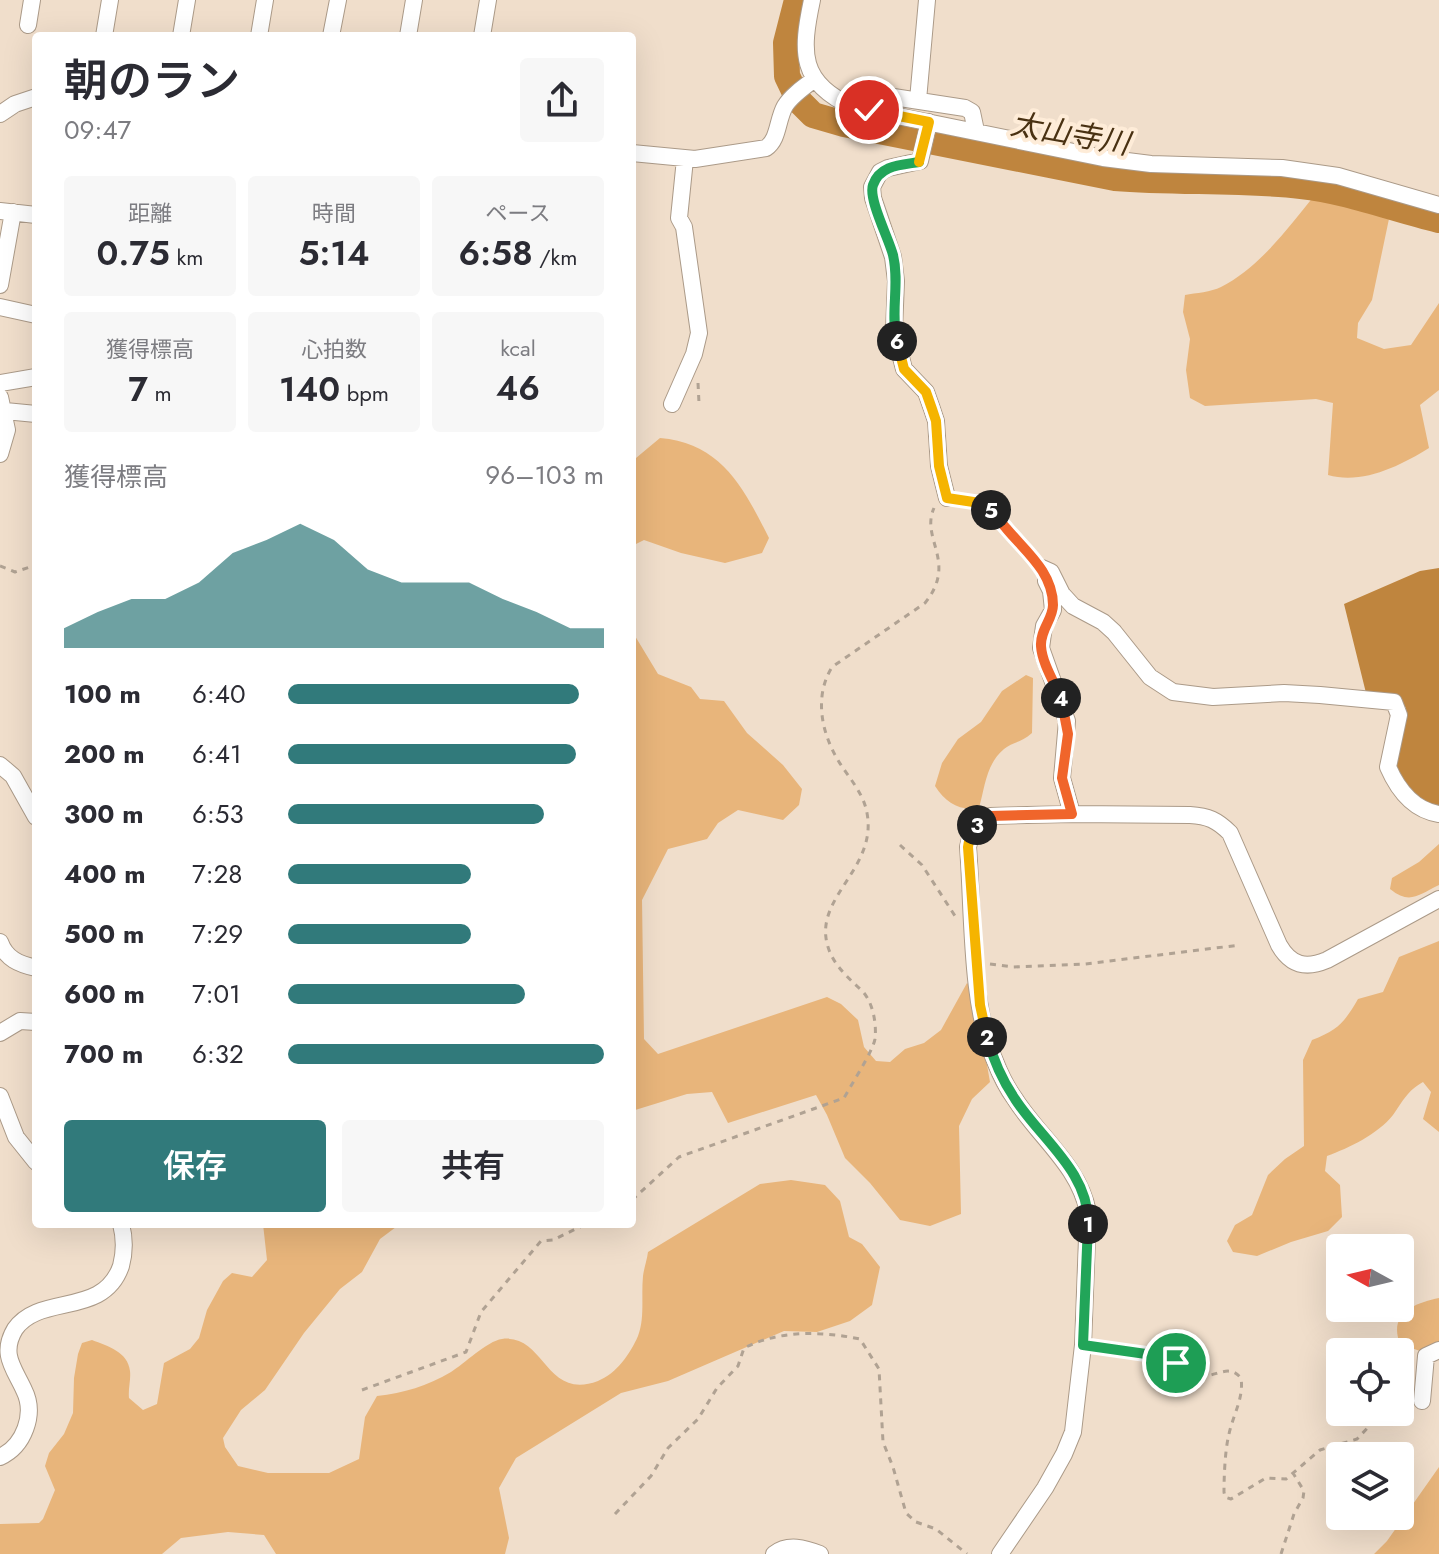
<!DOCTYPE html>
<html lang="ja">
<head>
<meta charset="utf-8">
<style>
	body { margin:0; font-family:Jost,"Noto Sans JP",sans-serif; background:#f7f7f7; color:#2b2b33; height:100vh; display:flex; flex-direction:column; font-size:30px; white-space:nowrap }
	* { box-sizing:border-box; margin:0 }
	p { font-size:26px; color:#7c7c81 }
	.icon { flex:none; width:44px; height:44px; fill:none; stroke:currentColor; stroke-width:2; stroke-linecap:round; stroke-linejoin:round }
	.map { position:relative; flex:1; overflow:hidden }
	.sheet { position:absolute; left:32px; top:32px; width:604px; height:1196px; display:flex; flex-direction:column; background:#fff; border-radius:8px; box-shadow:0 8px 32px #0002 }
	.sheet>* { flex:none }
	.needle { width:52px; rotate:278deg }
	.fabs { position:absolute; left:1326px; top:1234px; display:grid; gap:16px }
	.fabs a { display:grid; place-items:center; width:88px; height:88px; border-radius:8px; background:#fff; box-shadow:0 8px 32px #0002; font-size:40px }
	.pin { position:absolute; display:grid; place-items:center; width:68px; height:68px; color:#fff; margin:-34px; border:4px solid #fff; border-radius:50%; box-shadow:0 2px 8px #0007 }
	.km { position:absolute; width:40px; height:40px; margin:-20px; border-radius:50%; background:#222; color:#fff; font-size:22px; line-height:40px; text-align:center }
	.round { display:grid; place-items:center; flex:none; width:84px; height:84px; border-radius:8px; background:#f7f7f7 }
	.head { display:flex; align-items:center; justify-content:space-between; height:136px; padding:0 32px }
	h1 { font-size:44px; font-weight:600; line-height:60px }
	.stats { display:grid; grid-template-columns:repeat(3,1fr); gap:12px; height:136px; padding:8px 32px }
	.stats div { display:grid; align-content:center; border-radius:8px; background:#f7f7f7; text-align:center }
	.stats b { font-size:34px; font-weight:600 }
	.stats small { font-size:22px; font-weight:400 }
	.stats p { font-size:22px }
	.chart { height:224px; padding:16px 32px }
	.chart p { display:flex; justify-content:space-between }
	.chart svg { width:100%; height:144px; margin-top:8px; fill:#317a7b; opacity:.7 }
	.button { display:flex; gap:16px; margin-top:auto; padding:16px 32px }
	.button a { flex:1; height:92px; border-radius:8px; background:#317a7b; color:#fff; font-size:32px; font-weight:600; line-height:92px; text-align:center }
	.button a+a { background:#f7f7f7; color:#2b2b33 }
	ul { padding:0 32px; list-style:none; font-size:26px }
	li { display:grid; grid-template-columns:128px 96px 1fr; align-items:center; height:60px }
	li i { height:20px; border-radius:10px; background:#317a7b }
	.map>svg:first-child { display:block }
	.green { fill:#e8b57b }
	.water { fill:#bf853e }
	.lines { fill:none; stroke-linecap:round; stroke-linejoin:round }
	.river { stroke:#bf853e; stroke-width:26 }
	.minor-casing { stroke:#ab9a88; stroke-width:18 }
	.path { stroke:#b0a293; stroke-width:3; stroke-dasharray:6 6; stroke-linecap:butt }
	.minor { stroke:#fff; stroke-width:16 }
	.split-1-casing { stroke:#fff; stroke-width:16 }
	.split-2-casing { stroke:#fff; stroke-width:16 }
	.split-3-casing { stroke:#fff; stroke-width:16 }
	.split-4-casing { stroke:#fff; stroke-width:16 }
	.split-5-casing { stroke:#fff; stroke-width:16 }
	.split-6-casing { stroke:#fff; stroke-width:16 }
	.split-7-casing { stroke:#fff; stroke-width:16 }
	.split-8-casing { stroke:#fff; stroke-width:16 }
	.split-1 { stroke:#22a559; stroke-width:10 }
	.split-2 { stroke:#22a559; stroke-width:10 }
	.split-3 { stroke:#f5b400; stroke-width:10 }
	.split-4 { stroke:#f0652b; stroke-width:10 }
	.split-5 { stroke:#f0652b; stroke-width:10 }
	.split-6 { stroke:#f5b400; stroke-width:10 }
	.split-7 { stroke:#22a559; stroke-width:10 }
	.split-8 { stroke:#f5b400; stroke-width:10 }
	.labels { text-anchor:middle; stroke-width:8; stroke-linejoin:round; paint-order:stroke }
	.water-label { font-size:30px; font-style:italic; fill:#493112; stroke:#feecd8 }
</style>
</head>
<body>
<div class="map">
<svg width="1439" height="1554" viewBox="0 0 1439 1554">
	<rect width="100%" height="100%" fill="#f0decb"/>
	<path class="green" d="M1314 196 1347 200 1390 214 1372 300 1358 323 1357 338 1384 349 1411 345 1439 303V390L1420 405 1429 448C1400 466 1362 485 1328 475L1333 403 1316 399 1205 406 1190 398 1186 370 1190 339 1183 312 1185 295C1196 293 1211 292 1221 287 1260 267 1287 229 1314 196Z
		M660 438C722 443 744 489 769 538L762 553 725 563 681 553 644 540 632 546V466L636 458Z
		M632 631 658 674 691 687 700 699 724 701 747 733 783 765 802 789 799 805 783 820 738 810 718 823 707 839 668 849 642 900 644 1039 658 1054 827 997 841 1004 858 1020 864 1047 876 1061 890 1062 905 1049 924 1043 941 1030 967 983 974 991 990 1082 972 1099 959 1126 961 1214 930 1226 900 1220 870 1183 845 1158 827 1115 816 1095 728 1123 712 1092 687 1094 632 1111Z
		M1026 675 1033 678 1032 733C1021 743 1012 742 1004 749 986 764 985 787 979 808 959 811 946 803 935 786L942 763 958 739 981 722 1002 691Z
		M1439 844V885C1418 895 1410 905 1390 889L1392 878 1419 862Z
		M1439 941V1132L1423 1119 1431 1092 1423 1082C1407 1091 1403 1101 1393 1115 1378 1134 1349 1148 1327 1156L1325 1171 1340 1185 1342 1217 1328 1231 1291 1242 1257 1256 1233 1252 1227 1241 1235 1225 1252 1215 1268 1175 1285 1159 1304 1146 1303 1060 1312 1040C1338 1030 1344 1023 1358 999L1383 992 1399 957Z
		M791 1180 825 1185 840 1201 849 1237 862 1244 880 1267 872 1305 850 1321 817 1332 784 1331 668 1381 621 1393 516 1458 499 1488 509 1538 505 1554H276L264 1535 228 1532 181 1538 162 1554H0V1524L39 1523 43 1519 55 1490 45 1466 49 1453 64 1434 73 1413 74 1378 78 1354 82 1343 92 1340C108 1346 128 1352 130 1371 131 1380 128 1389 129 1398L143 1410 157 1404 164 1363 190 1349 199 1338 207 1310 223 1281 232 1273 252 1277 267 1260 263 1224H400L380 1239 362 1272 340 1289 304 1333 265 1390 241 1410 223 1438 225 1447 238 1466 268 1473H329L359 1459 365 1417 377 1396C404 1393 427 1386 451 1372 464 1364 487 1341 502 1339 545 1333 545 1401 598 1381 617 1373 630 1354 638 1336 645 1318 641 1296 643 1276 644 1268 647 1260 648 1252L760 1184Z
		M1439 1298V1346L1420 1351 1400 1344C1388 1313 1415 1303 1439 1298Z
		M1439 1467V1554H1374L1387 1541Z"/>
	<path class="water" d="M1439 568V806C1418 803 1405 784 1395 766L1406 708 1397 696 1366 693 1344 604 1420 571Z"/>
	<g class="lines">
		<path class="river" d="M797 0 786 43 787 76 799 101 813 115 844 124 1115 178C1177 183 1239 179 1301 186 1348 191 1393 209 1439 220"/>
		<defs>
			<path id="minor" d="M812 0C801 52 799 83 853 107L1103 158 1151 164 1282 168 1338 176 1439 205
				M28 25 32 0
				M104 36 110 0
				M181 36 187 0
				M259 36 265 0
				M331 36 338 0
				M408 36 414 0
				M482 36 488 0
				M918 100 927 0
				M869 110C873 102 877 96 887 96L965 108 972 112 976 131
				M0 114 15 104 36 97
				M929 122 920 161 888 168 880 172 872 187 873 198 893 257 896 281 894 330 904 369 926 392 932 409 936 421 939 466 947 498
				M632 153 695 159 766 148C779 139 777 120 785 106 792 95 804 87 815 79
				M0 211 36 215
				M0 285 13 212
				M0 307 36 315
				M0 383 36 377
				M0 397 7 430 0 454
				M672 404 694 354 699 333 684 227 679 218 685 159
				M5 411 36 414
				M1042 568 1051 572 1062 594 1073 606 1103 622 1114 632 1150 677 1173 692 1213 697 1284 693 1320 695 1394 702 1399 715 1388 767C1398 790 1413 810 1439 814
				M1046 581 1051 591 1053 610 1044 626 1041 648 1067 721 1062 778 1072 814
				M0 765 13 776 36 817
				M0 942C6 959 19 964 36 968
				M0 1033 20 1021 36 1022
				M0 1096 16 1137 36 1162
				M1422 1401 1426 1356 1439 1350
				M0 1457C24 1446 36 1414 24 1390 14 1368 0 1354 15 1329 40 1293 103 1318 121 1266 125 1251 125 1239 121 1224
				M774 1554C788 1543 805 1548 820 1554
				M1000 1554 1045 1488 1064 1454 1073 1432 1083 1345 1088 1212C1079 1166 1039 1137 1015 1099 1007 1088 1000 1074 995 1061 970 1006 973 909 968 847 971 832 977 825 990 816L1072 814 1190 815C1208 816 1217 820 1230 833L1279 945C1291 966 1306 969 1327 960L1439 899"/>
		</defs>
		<use href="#minor" class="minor-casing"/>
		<path class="path" d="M698 383 699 403
			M962 500 980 503 999 515 1004 526 1034 558
			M0 566 15 572 36 565
			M900 845 922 865 957 919
			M990 964 1013 967 1085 964 1240 945
			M632 1200 679 1157 844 1098C851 1085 873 1051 875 1039 877 1022 872 998 859 988 844 974 829 960 826 938 820 894 877 866 867 813 864 795 851 780 841 765 822 736 813 698 832 667L925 603C958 562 920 539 934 508
			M1096 1347 1166 1359 1206 1376C1220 1374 1230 1365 1241 1378 1244 1398 1233 1415 1229 1434 1225 1450 1224 1476 1224 1492L1225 1497 1231 1499 1266 1478 1286 1479 1320 1450 1357 1439 1376 1419 1397 1412
			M362 1390 466 1352 481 1312 541 1241 553 1240 586 1224
			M1400 1411 1409 1408
			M615 1514 651 1476 668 1448 698 1419 717 1388 738 1366 744 1348C780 1330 821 1331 860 1339L879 1369 883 1442 893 1467 906 1513 916 1522 936 1529 967 1554
			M1281 1554 1294 1514 1303 1498 1304 1491 1293 1473"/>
		<use href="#minor" class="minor"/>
	</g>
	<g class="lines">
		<defs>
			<path id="split-1" d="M1088 1224 1083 1345 1153 1355 1176 1363"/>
			<path id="split-2" d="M987 1037C993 1059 1002 1080 1015 1099 1040 1138 1090 1173 1088 1224"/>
			<path id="split-3" d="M977 825 970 835 968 847 980 1005 987 1037"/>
			<path id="split-4" d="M977 825 990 816 1072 814 1062 778 1068 734 1061 698"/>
			<path id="split-5" d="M991 510C998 515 1000 522 1006 528 1025 551 1053 572 1053 605 1053 619 1040 630 1041 646 1042 663 1054 682 1061 698"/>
			<path id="split-6" d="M897 341 904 369 926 392 932 409 936 421 939 466 947 498 980 503 991 510"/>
			<path id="split-7" d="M897 341C890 313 900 283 893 255 889 239 868 199 873 185 880 165 901 165 919 162"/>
			<path id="split-8" d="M869 110 929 122 919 162"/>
		</defs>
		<use href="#split-1" class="split-1-casing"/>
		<use href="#split-2" class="split-2-casing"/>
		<use href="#split-3" class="split-3-casing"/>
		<use href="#split-4" class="split-4-casing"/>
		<use href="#split-5" class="split-5-casing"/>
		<use href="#split-6" class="split-6-casing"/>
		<use href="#split-7" class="split-7-casing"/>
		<use href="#split-8" class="split-8-casing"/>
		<use href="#split-1" class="split-1"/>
		<use href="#split-2" class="split-2"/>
		<use href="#split-3" class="split-3"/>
		<use href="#split-4" class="split-4"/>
		<use href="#split-5" class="split-5"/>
		<use href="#split-6" class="split-6"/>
		<use href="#split-7" class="split-7"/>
		<use href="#split-8" class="split-8"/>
	</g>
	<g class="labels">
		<g class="water-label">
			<text transform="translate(1070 134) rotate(10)" y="10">太山寺川</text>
		</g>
	</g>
</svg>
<div class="fabs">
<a><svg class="needle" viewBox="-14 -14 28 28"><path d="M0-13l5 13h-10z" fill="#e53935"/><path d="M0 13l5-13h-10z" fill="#7c7c81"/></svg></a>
<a><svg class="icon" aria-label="locate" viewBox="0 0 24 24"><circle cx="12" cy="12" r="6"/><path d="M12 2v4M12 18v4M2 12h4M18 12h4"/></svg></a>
<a><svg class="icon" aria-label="layers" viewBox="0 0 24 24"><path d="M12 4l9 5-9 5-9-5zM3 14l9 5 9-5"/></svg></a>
</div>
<div class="pin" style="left:1176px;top:1363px;background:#1e9e55"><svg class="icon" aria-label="arrive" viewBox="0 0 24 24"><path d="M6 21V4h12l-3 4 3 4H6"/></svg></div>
<div class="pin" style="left:869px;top:110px;background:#d93025"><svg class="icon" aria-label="check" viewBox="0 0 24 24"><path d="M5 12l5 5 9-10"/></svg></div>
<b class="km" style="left:1088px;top:1224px">1</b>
<b class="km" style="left:987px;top:1037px">2</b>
<b class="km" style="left:977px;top:825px">3</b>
<b class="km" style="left:1061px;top:698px">4</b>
<b class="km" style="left:991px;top:510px">5</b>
<b class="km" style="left:897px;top:341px">6</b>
<section class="sheet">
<div class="head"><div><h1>朝のラン</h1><p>09:47</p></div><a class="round"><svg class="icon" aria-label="share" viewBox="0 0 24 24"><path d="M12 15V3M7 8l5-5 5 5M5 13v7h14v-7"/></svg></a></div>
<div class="stats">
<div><p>距離</p><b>0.75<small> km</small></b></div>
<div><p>時間</p><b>5:14</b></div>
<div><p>ペース</p><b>6:58<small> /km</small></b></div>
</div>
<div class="stats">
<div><p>獲得標高</p><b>7<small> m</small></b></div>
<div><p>心拍数</p><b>140<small> bpm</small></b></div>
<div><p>kcal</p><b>46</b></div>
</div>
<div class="chart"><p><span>獲得標高</span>96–103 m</p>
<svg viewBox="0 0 160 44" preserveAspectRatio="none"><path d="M0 44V38L10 33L20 29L30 29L40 24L50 15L60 11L70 6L80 11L90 20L100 24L110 24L120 24L130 29L140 33L150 38L160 38V44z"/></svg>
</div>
<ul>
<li><b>100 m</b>6:40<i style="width:92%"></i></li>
<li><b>200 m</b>6:41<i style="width:91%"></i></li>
<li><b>300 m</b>6:53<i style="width:81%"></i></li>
<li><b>400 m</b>7:28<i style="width:58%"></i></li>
<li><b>500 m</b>7:29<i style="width:58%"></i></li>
<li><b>600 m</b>7:01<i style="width:75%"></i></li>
<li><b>700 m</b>6:32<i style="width:100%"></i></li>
</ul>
<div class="button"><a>保存</a><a>共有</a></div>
</section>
</div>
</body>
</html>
